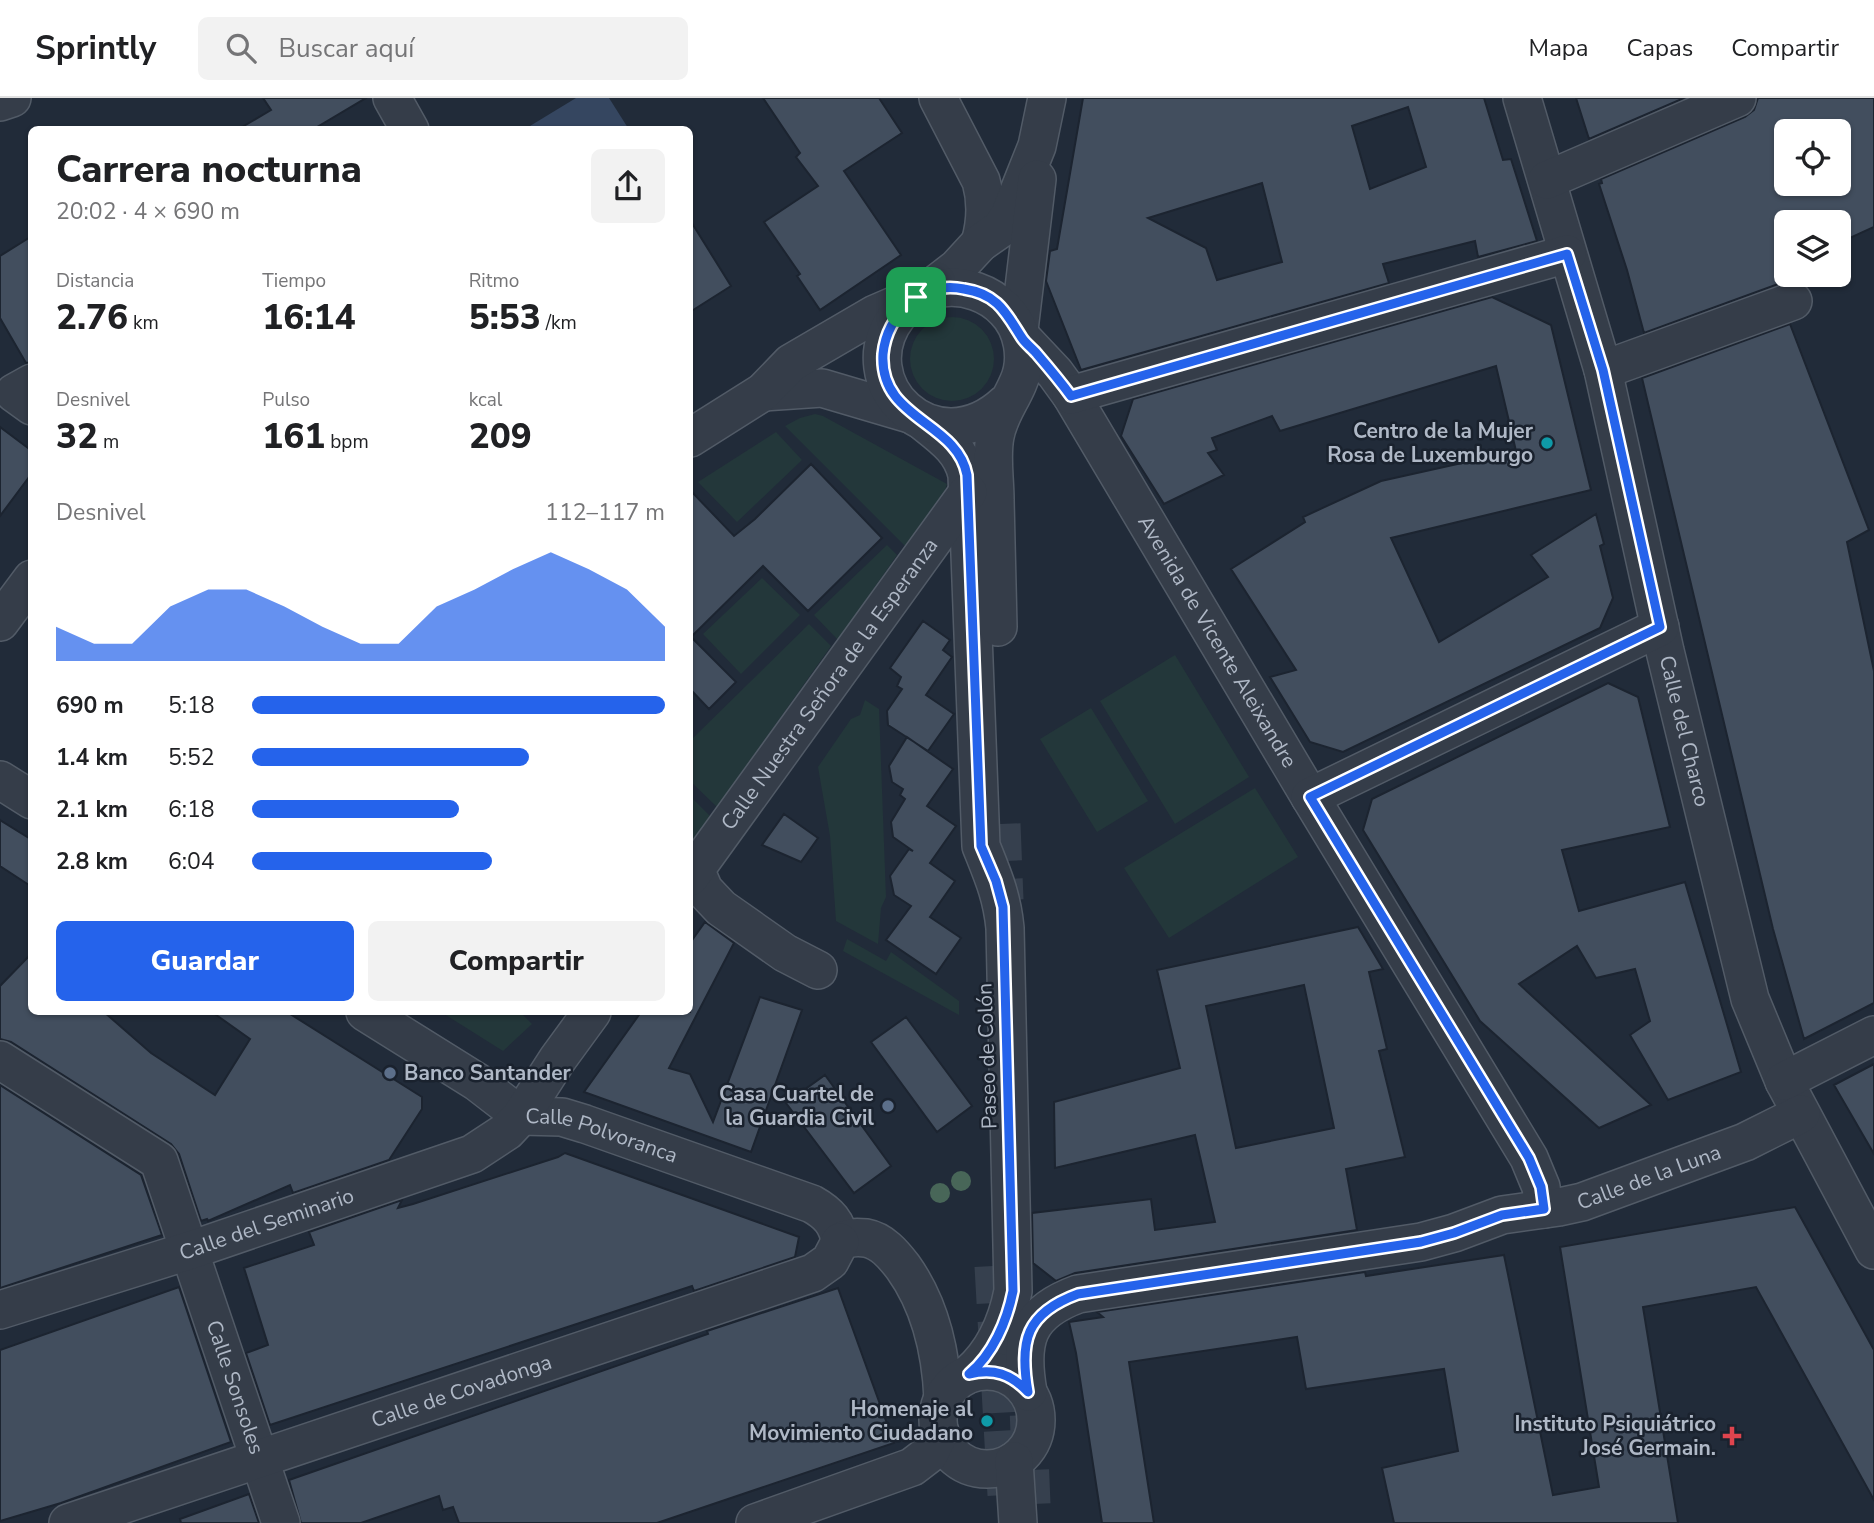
<!DOCTYPE html>
<html lang="es">
<head>
<meta charset="utf-8">
<style>
	body { margin:0; font-family:"Nunito Sans",sans-serif; background:#f2f2f2; color:#202124; height:100vh; display:flex; flex-direction:column; font-size:26px; white-space:nowrap }
	* { box-sizing:border-box; margin:0 }
	p { font-size:23px; color:#757577 }
	.icon { flex:none; width:38px; height:38px; fill:none; stroke:currentColor; stroke-width:2; stroke-linecap:round; stroke-linejoin:round }
	.map { position:relative; flex:1; overflow:hidden }
	.drawer { position:absolute; left:28px; top:28px; width:665px; height:889px; display:flex; flex-direction:column; background:#fff; border-radius:10px; box-shadow:0 2px 5px #0004 }
	.drawer>* { flex:none }
	.tools { position:absolute; left:1774px; top:21px; display:grid; gap:14px }
	.tools a { display:grid; place-items:center; width:77px; height:77px; border-radius:10px; background:#fff; box-shadow:0 2px 5px #0004; font-size:35px }
	.pin { position:absolute; display:grid; place-items:center; width:60px; height:60px; color:#fff; margin:-30px; border-radius:14px; box-shadow:0 4px 10px #0006 }
	.round { display:grid; place-items:center; flex:none; width:74px; height:74px; border-radius:10px; background:#f2f2f2 }
	.head { display:flex; align-items:center; justify-content:space-between; height:119px; padding:0 28px }
	h1 { font-size:38px; font-weight:800; line-height:52px }
	.figures { display:grid; grid-template-columns:repeat(3,1fr); gap:10px; height:119px; padding:7px 28px }
	.figures div { display:grid; align-content:center }
	.figures b { font-size:35px; font-weight:800 }
	.figures small { font-size:19px; font-weight:400 }
	.figures p { font-size:19px }
	.chart { height:196px; padding:14px 28px }
	.chart p { display:flex; justify-content:space-between }
	.chart svg { width:100%; height:126px; margin-top:7px; fill:#2563eb; opacity:.7 }
	.primary-button { display:flex; gap:14px; margin-top:auto; padding:14px 28px }
	.primary-button a { flex:1; height:80px; border-radius:10px; background:#2563eb; color:#fff; font-size:28px; font-weight:800; line-height:80px; text-align:center }
	.primary-button a+a { background:#f2f2f2; color:#202124 }
	ul { padding:0 28px; list-style:none; font-size:23px }
	li { display:grid; grid-template-columns:112px 84px 1fr; align-items:center; height:52px }
	li i { height:18px; border-radius:9px; background:#2563eb }
	header { display:flex; align-items:center; gap:42px; box-sizing:border-box; height:98px; padding:0 35px; background:#fff; border-bottom:2px solid #e0e0e0 }
	header strong { font-size:33px }
	nav { display:flex; gap:38px; margin-inline-start:auto; font-size:24px }
	.search { width:490px; height:63px; background:#f2f2f2; display:flex; align-items:center; gap:18px; box-sizing:border-box; padding:0 24px; border-radius:10px; color:#757577; font-size:26px }
	.map>svg:first-child { display:block }
	.green { fill:#23373a }
	.water { fill:#354660 }
	.building { fill:#424e5e; stroke:#1c2430; stroke-width:2; fill-rule:evenodd }
	.lines { fill:none; stroke-linecap:round; stroke-linejoin:round }
	.street-tunnel { stroke:#36404e; stroke-width:37; stroke-dasharray:37 18; stroke-linecap:butt }
	.street-casing { stroke:#525b67; stroke-width:40 }
	.street { stroke:#353d49; stroke-width:37 }
	.tree { fill:#486658 }
	.route-casing { stroke:#fff; stroke-width:14 }
	.route { stroke:#2563eb; stroke-width:9 }
	.culture-dot { fill:#0f9aa8; stroke:#1a222e; stroke-width:2.5 }
	.service-dot { fill:#5c6f8a; stroke:#1a222e; stroke-width:2.5 }
	.health-dot { fill:#e0444e; stroke:#1a222e; stroke-width:2.5 }
	.labels { text-anchor:middle; stroke-width:5; stroke-linejoin:round; paint-order:stroke }
	.poi-label { font-size:21px; font-weight:bold; fill:#afb8c6; stroke:#1a222e; text-anchor:end }
	.street-label { font-size:21px; fill:#afb8c6; stroke:#1a222e }
</style>
</head>
<body>
<header>
<strong>Sprintly</strong>
<div class="search"><svg class="icon" aria-label="search" viewBox="0 0 24 24"><circle cx="10" cy="10" r="6"/><path d="M15 15l6 6"/></svg>Buscar aquí</div>
<nav><a>Mapa</a><a>Capas</a><a>Compartir</a></nav>
</header>
<div class="map">
<svg width="1874" height="1425" viewBox="0 0 1874 1425">
	<rect width="100%" height="100%" fill="#212b39"/>
	<path class="green" d="M910 261a42 42 0 1 1 84 0a42 42 0 1 1-84 0Z
		M815 316 823 318 947 386 945 392 905 448 785 328 800 320Z
		M776 334 802 362 737 424 698 384Z
		M887 447 897 457 838 542 814 517Z
		M762 480 800 517 741 576 703 536Z
		M809 526 831 548 717 709 690 683V643Z
		M1175 557 1249 679 1175 726 1100 603Z
		M865 602 879 611 886 799 881 810 878 846 836 823 830 738 818 669 851 621 860 617Z
		M1091 610 1148 703 1097 734 1040 641Z
		M1255 690 1298 759 1169 840 1124 770Z
		M690 698 710 718 690 746Z
		M847 841 886 863 891 854 959 903V917L843 853Z
		M441 914H520L532 926 503 953Z"/>
	<path class="water" d="M576 0H609L628 30 625 32 525 31Z"/>
	<path class="building" d="M263 0H366L312 32H237L271 12Z
		M763 0H879L902 35 844 73 901 157 820 212 797 178 800 176 764 124 818 88 796 59 800 55Z
		M1083 0H1484L1503 62 1511 61 1537 143 1478 159 1475 143 1383 166 1389 185 1081 272 1046 183 1050 153 1057 151ZM1408 9 1426 69 1370 91 1352 28ZM1262 85 1282 164 1217 182 1206 150 1148 120Z
		M1576 0H1684L1589 41Z
		M1758 0H1874V129L1839 145V124H1787V169L1783 171 1786 183 1644 235 1627 172 1599 86 1602 85 1601 81 1745 19 1754 12ZM1787 33H1839V86H1787Z
		M690 122 731 188 690 214Z
		M32 138V264L26 265 0 220V158Z
		M1492 199 1551 227 1591 392 1391 440 1439 544 1548 479 1531 457 1596 416 1604 446 1600 448 1613 500 1600 530 1343 654 1310 644 1270 579 1296 572 1231 471 1305 424 1303 419 1381 383 1516 353 1496 268 1280 333 1272 318 1212 340 1217 352 1208 355 1224 377 1164 406 1121 338 1133 301Z
		M1790 226 1869 432 1847 444 1874 573V905L1804 941 1773 831 1642 280Z
		M0 329 32 353V375L0 418Z
		M811 366 882 440 808 513 763 468 691 539 736 584 709 611 690 591V392L734 438 755 421Z
		M923 523 950 542 943 552 952 559 926 597 954 616 928 653 888 627 887 613 902 591 897 588 901 579 890 570Z
		M1608 585 1638 599 1670 729 1562 752 1579 813 1685 784 1741 974 1668 1002 1630 937 1650 923 1635 871 1596 880 1577 848 1519 886 1651 1007 1599 1030 1480 923 1363 732 1372 701Z
		M907 639 953 671 927 708 956 728 930 765 955 783 930 819 961 840 936 876 886 842 911 808 894 797 890 778 909 751 913 753 893 739 891 724 905 701 900 697 903 691 892 684 889 668Z
		M784 716 818 740 801 764 762 747Z
		M0 722 32 742V789L0 768Z
		M705 824 734 845 669 970 690 976 713 1024 760 899 802 912 751 1054 584 994 641 914H690V845Z
		M1358 829 1383 871 1369 874 1387 951 1379 953 1405 1059 1346 1071 1357 1132 1075 1175 1056 1183 1033 1165 1032 1115 1151 1101 1155 1132 1215 1124 1195 1037 1055 1070 1054 1004 1180 970 1157 872ZM1304 887 1334 1030 1236 1050 1206 908Z
		M32 855V914H104L151 955 215 997 250 941 212 914H287L422 999V1011L389 1062 293 1095 290 1087 208 1123 207 1121 201 1123 179 1056 171 1046 11 944 0 941V888Z
		M906 919 972 1008 937 1034 871 944Z
		M1874 966V1056L1834 987Z
		M825 977 891 1068 854 1095 786 1005Z
		M0 987 141 1077 162 1137 0 1190Z
		M565 1055 799 1139 795 1159 694 1193 692 1188 270 1327 246 1255 268 1247 244 1170 314 1147 309 1134 402 1102 398 1110 413 1106 558 1059Z
		M1795 1109 1874 1252V1402L1756 1189 1643 1209 1678 1425H1394L1382 1370 1458 1353 1444 1271 1306 1291 1297 1239 1129 1264 1154 1425H1102L1076 1255 1069 1224 1103 1219 1097 1214 1365 1174 1366 1178 1504 1157 1553 1397 1599 1389 1560 1149Z
		M179 1189 231 1344 61 1405 0 1423V1252Z
		M838 1190 894 1345 657 1425H459L453 1409 443 1412 439 1398 361 1425H301L289 1382 708 1236 707 1233Z
		M249 1396 259 1425H181L180 1421Z"/>
	<g class="lines">
		<path class="street-tunnel" d="M1002 726 1005 802
			M993 1168 1006 1397
			M1026 1262 1032 1406"/>
		<defs>
			<g id="street">
				<path d="M392 0 410 32"/>
				<path d="M938 0 981 83C987 104 986 124 980 145"/>
				<path id="s1" d="M1522 0 1603 272 1665 553 1750 901 1784 983 1874 1152"/>
				<path d="M0 4 12 0"/>
				<path d="M1547 82 1737 0"/>
				<path d="M926 194 957 170 980 145 1000 131 1009 118 1037 48 1047 0"/>
				<path d="M1019 232 1037 81"/>
				<path id="s2" d="M1022 240 1055 275 1071 297 1310 699 1529 1060 1541 1089 1544 1111"/>
				<path d="M1603 272 1793 203"/>
				<path d="M32 285 14 295 32 308"/>
				<path d="M763 294 822 290 910 316"/>
				<path d="M1071 297 1567 156"/>
				<path d="M925 325C944 340 962 353 967 377L981 748C993 778 1002 798 1005 830L1013 1193C1007 1224 993 1255 969 1276"/>
				<path d="M690 340 763 294 791 265 875 216 912 200"/>
				<path d="M0 524 32 481"/>
				<path d="M998 529C997 486 996 444 995 402 995 381 991 358 995 338 999 317 1010 304 1018 285 1029 261 1023 230 1005 212 989 195 965 187 942 190 923 192 910 203 898 217 846 284 934 372 1006 305"/>
				<path d="M0 682 32 702"/>
				<path d="M1310 699 1660 529"/>
				<path d="M695 771 704 792 721 810 785 855 818 872"/>
				<path id="s3" d="M690 779 968 394"/>
				<path id="s4" d="M365 914 477 984 521 1018 562 1019 585 1026 812 1106C828 1115 838 1125 840 1144"/>
				<path id="s5" d="M0 962 159 1063 281 1425"/>
				<path d="M1784 983 1874 937"/>
				<path d="M840 1144C848 1139 856 1139 866 1140 882 1143 893 1156 903 1169 931 1208 941 1254 943 1301"/>
				<path id="s6" d="M0 1212 191 1152 472 1056 507 1033 521 1018 557 962 592 914"/>
				<circle cx="987" cy="1322" r="49"/>
				<path id="s7" d="M1028 1294C1019 1243 1026 1215 1078 1196L1421 1144 1454 1135 1502 1117 1559 1109 1582 1104 1745 1044 1801 1016"/>
				<path d="M1014 1363 1018 1425"/>
				<path id="s8" d="M68 1425 813 1175 830 1163 840 1144"/>
				<path d="M755 1425 912 1369 929 1356 940 1334"/>
			</g>
		</defs>
		<use href="#street" class="street-casing"/>
		<use href="#street" class="street"/>
	</g>
	<g class="tree">
		<circle cx="961" cy="1083" r="10"/>
		<circle cx="940" cy="1095" r="10"/>
	</g>
	<g class="lines">
		<defs>
			<path id="route" d="M1567 156 1603 272 1660 529 1310 699 1529 1060 1541 1089 1544 1111 1502 1117 1454 1135 1421 1144 1078 1196C1026 1215 1019 1243 1028 1294 1011 1276 994 1270 969 1276 993 1256 1007 1223 1013 1193L1003 809 996 783 981 748 967 377C957 323 879 322 883 256 885 236 895 218 910 205 925 192 944 187 964 191 998 196 1006 215 1022 240 1026 246 1033 251 1037 256 1049 270 1060 283 1071 298Z"/>
		</defs>
		<use href="#route" class="route-casing"/>
		<use href="#route" class="route"/>
	</g>
	<g class="culture-dot">
		<circle cx="1547" cy="345" r="7"/>
		<circle cx="987" cy="1323" r="7"/>
	</g>
	<g class="service-dot">
		<circle cx="390" cy="975" r="7"/>
		<circle cx="888" cy="1008" r="7"/>
	</g>
	<path class="health-dot" d="M1728.5 1327.5h7v7h7v7h-7v7h-7v-7h-7v-7h7z"/>
	<g class="labels">
		<g class="poi-label">
			<text x="1533" y="340">Centro de la Mujer<tspan x="1533" dy="24">Rosa de Luxemburgo</tspan></text>
			<text x="404" y="982" text-anchor="start">Banco Santander</text>
			<text x="874" y="1003">Casa Cuartel de<tspan x="874" dy="24">la Guardia Civil</tspan></text>
			<text x="973" y="1318">Homenaje al<tspan x="973" dy="24">Movimiento Ciudadano</tspan></text>
			<text x="1716" y="1333">Instituto Psiquiátrico<tspan x="1716" dy="24">José Germain.</tspan></text>
		</g>
		<g class="street-label">
			<text dy="7" stroke="none"><textPath href="#s2" startOffset="362">Avenida de Vicente Aleixandre</textPath></text>
			<text dy="7" stroke="none"><textPath href="#s3" startOffset="238">Calle Nuestra Señora de la Esperanza</textPath></text>
			<text dy="7" stroke="none"><textPath href="#s1" startOffset="654">Calle del Charco</textPath></text>
			<text transform="translate(987 958) rotate(-92)" y="7">Paseo de Colón</text>
			<text dy="7" stroke="none"><textPath href="#s4" startOffset="271">Calle Polvoranca</textPath></text>
			<text dy="7" stroke="none"><textPath href="#s7" startOffset="709">Calle de la Luna</textPath></text>
			<text dy="7" stroke="none"><textPath href="#s6" startOffset="280">Calle del Seminario</textPath></text>
			<text dy="7" stroke="none"><textPath href="#s5" startOffset="427">Calle Sonsoles</textPath></text>
			<text dy="7" stroke="none"><textPath href="#s8" startOffset="415">Calle de Covadonga</textPath></text>
		</g>
	</g>
</svg>
<div class="tools">
<a><svg class="icon" aria-label="locate" viewBox="0 0 24 24"><circle cx="12" cy="12" r="6"/><path d="M12 2v4M12 18v4M2 12h4M18 12h4"/></svg></a>
<a><svg class="icon" aria-label="layers" viewBox="0 0 24 24"><path d="M12 4l9 5-9 5-9-5zM3 14l9 5 9-5"/></svg></a>
</div>
<div class="pin" style="left:916px;top:199px;background:#1e9e55"><svg class="icon" aria-label="arrive" viewBox="0 0 24 24"><path d="M6 21V4h12l-3 4 3 4H6"/></svg></div>
<section class="drawer">
<div class="head"><div><h1>Carrera nocturna</h1><p>20:02 · 4 × 690 m</p></div><a class="round"><svg class="icon" aria-label="share" viewBox="0 0 24 24"><path d="M12 15V3M7 8l5-5 5 5M5 13v7h14v-7"/></svg></a></div>
<div class="figures">
<div><p>Distancia</p><b>2.76<small> km</small></b></div>
<div><p>Tiempo</p><b>16:14</b></div>
<div><p>Ritmo</p><b>5:53<small> /km</small></b></div>
</div>
<div class="figures">
<div><p>Desnivel</p><b>32<small> m</small></b></div>
<div><p>Pulso</p><b>161<small> bpm</small></b></div>
<div><p>kcal</p><b>209</b></div>
</div>
<div class="chart"><p><span>Desnivel</span>112–117 m</p>
<svg viewBox="0 0 160 44" preserveAspectRatio="none"><path d="M0 44V32L10 38L20 38L30 25L40 19L50 19L60 25L70 32L80 38L90 38L100 25L110 19L120 12L130 6L140 12L150 19L160 32V44z"/></svg>
</div>
<ul>
<li><b>690 m</b>5:18<i style="width:100%"></i></li>
<li><b>1.4 km</b>5:52<i style="width:67%"></i></li>
<li><b>2.1 km</b>6:18<i style="width:50%"></i></li>
<li><b>2.8 km</b>6:04<i style="width:58%"></i></li>
</ul>
<div class="primary-button"><a>Guardar</a><a>Compartir</a></div>
</section>
</div>
</body>
</html>
